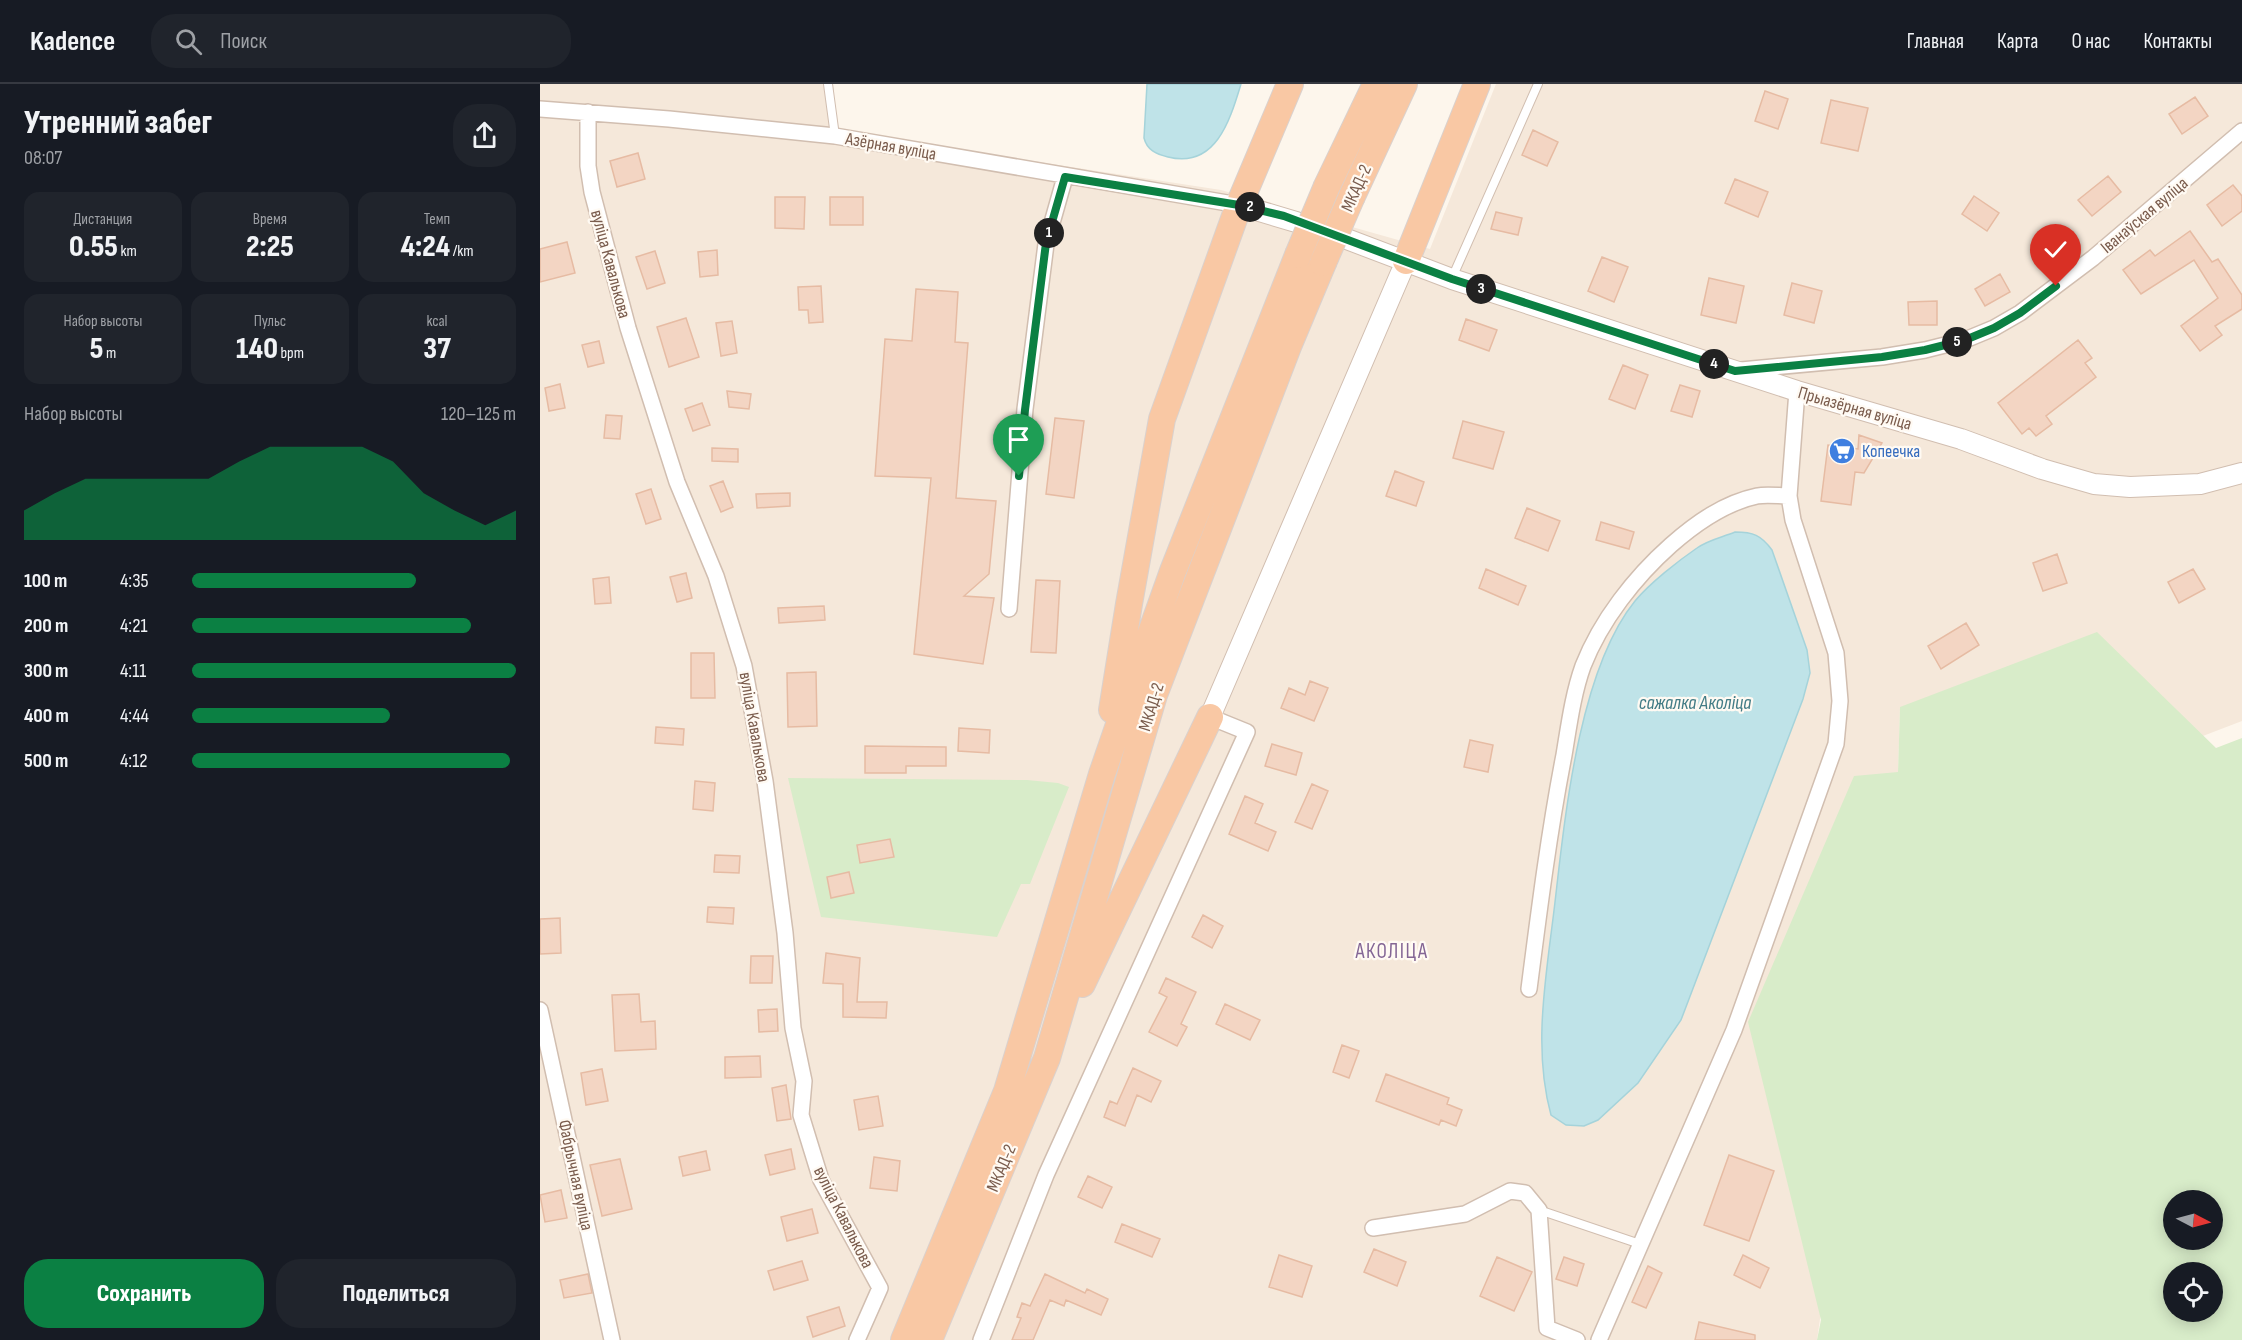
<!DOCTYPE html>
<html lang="ru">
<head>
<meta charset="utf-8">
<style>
	body { margin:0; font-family:"Sofia Sans Condensed",sans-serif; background:#20242c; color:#f1f3f6; height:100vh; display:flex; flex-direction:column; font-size:22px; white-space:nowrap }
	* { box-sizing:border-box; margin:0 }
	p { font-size:20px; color:#9ea1a6 }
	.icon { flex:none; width:33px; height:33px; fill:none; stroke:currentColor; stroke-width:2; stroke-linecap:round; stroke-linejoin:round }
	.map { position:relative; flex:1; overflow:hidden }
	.sheet { display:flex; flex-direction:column; background:#171b24; width:540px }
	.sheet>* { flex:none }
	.needle { width:39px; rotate:96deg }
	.controls { position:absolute; left:1623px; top:1106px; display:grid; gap:12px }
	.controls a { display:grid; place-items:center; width:60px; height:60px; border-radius:50%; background:#171b24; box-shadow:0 3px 15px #0003; font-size:30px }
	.pin { position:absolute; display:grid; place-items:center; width:51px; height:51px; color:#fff; margin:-62px -26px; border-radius:50% 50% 50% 0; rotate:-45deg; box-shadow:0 0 6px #0007 }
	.pin .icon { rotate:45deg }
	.km { position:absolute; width:30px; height:30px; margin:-15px; border-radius:50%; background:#222; color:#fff; font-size:16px; line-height:30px; text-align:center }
	.round { display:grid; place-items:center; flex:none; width:63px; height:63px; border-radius:24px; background:#20242c }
	.overview { display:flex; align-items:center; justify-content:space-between; height:102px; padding:0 24px }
	h1 { font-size:33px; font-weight:800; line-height:45px }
	.figures { display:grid; grid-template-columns:repeat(3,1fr); gap:9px; height:102px; padding:6px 24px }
	.figures div { display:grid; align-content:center; border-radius:15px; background:#20242c; text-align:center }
	.figures b { font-size:30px; font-weight:800 }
	.figures small { font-size:16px; font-weight:400 }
	.figures p { font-size:16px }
	.chart { height:168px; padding:12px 24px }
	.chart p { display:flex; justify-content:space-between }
	.chart svg { width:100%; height:108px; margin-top:6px; fill:#0b8043; opacity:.7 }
	.cta { display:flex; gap:12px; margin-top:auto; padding:12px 24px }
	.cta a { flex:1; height:69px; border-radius:24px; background:#0b8043; color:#fff; font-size:24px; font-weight:800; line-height:69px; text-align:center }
	.cta a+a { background:#20242c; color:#f1f3f6 }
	ul { padding:0 24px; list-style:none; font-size:20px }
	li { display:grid; grid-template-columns:96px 72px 1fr; align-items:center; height:45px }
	li i { height:15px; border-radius:8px; background:#0b8043 }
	header { display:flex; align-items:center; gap:36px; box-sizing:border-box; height:84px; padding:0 30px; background:#171b24; border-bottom:2px solid #363941 }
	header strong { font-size:28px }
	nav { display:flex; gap:33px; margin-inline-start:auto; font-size:21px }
	.search { width:420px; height:54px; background:#20242c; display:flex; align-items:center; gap:15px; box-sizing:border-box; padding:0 21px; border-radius:24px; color:#9ea1a6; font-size:22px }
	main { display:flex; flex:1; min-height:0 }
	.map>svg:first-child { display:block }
	.residential { fill:#f5e8da }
	.green { fill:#d8ecc9; fill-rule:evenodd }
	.water { fill:#bfe3e8; stroke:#a5d3da; stroke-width:1.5 }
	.building { fill:#f3d5c3; stroke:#e6bba3; stroke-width:1.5 }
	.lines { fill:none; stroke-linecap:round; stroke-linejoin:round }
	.service-casing { stroke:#d1beb0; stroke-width:10 }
	.minor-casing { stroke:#d1beb0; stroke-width:18 }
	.tertiary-casing { stroke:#d1beb0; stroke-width:22 }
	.trunk-casing { stroke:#dad1cd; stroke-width:28 }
	.service { stroke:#fff; stroke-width:8 }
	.minor { stroke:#fff; stroke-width:15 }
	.tertiary { stroke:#fff; stroke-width:20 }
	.trunk { stroke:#f9c8a4; stroke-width:26 }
	.trunk-bridge-casing { stroke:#dad1cd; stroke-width:28; stroke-linecap:butt }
	.trunk-bridge { stroke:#f9c8a4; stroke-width:26 }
	.route-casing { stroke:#fff; stroke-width:12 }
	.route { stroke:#0b8043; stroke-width:8 }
	.labels { text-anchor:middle; stroke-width:4.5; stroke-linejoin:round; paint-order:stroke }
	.street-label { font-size:18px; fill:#7a5c4d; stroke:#fffaf3 }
	.shop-label { font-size:18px; fill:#366cbe; stroke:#fffaf3; text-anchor:start }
	.water-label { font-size:20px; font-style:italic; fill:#437c86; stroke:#fffaf3 }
	.quarter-label { font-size:21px; letter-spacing:1.5px; fill:#846695; stroke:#fffaf3 }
</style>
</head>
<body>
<header>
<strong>Kadence</strong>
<div class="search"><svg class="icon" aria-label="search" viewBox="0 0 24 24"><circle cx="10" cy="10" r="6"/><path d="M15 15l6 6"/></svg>Поиск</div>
<nav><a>Главная</a><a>Карта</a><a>О нас</a><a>Контакты</a></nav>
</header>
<main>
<section class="sheet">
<div class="overview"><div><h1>Утренний забег</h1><p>08:07</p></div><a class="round"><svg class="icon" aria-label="share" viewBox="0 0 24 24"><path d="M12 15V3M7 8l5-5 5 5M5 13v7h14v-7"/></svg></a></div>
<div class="figures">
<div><p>Дистанция</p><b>0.55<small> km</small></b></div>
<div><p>Время</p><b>2:25</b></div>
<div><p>Темп</p><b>4:24<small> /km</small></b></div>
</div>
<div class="figures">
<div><p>Набор высоты</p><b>5<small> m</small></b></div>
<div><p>Пульс</p><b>140<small> bpm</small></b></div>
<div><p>kcal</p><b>37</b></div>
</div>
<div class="chart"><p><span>Набор высоты</span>120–125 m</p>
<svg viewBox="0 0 160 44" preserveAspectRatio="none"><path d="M0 44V32L10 25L20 19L30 19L40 19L50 19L60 19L70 12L80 6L90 6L100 6L110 6L120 12L130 25L140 32L150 38L160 32V44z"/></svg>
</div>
<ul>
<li><b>100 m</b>4:35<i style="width:69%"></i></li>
<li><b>200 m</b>4:21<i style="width:86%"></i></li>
<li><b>300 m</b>4:11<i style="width:100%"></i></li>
<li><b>400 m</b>4:44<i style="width:61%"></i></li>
<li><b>500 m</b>4:12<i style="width:98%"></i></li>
</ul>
<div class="cta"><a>Сохранить</a><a>Поделиться</a></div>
</section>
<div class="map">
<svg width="1702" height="1256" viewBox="0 0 1702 1256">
	<rect width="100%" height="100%" fill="#fdf6ec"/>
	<path class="residential" d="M0 0H293L296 47 681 106 890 165 956 0H1702V637L1642 660 1360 623 1358 689 1277 1256H0Z"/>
	<path class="green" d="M1557 548 1676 664 1702 654V1256H1277L1281 1236 1208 938 1314 692 1358 688 1360 623ZM1634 1116H1672V1155H1634ZM1634 1188H1672V1227H1634Z
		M248 694 487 696 518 699 529 703 490 800H481L457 853 281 833Z"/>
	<path class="water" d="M607 0H701C690 36 676 85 628 73 616 70 607 66 604 54Z
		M1195 448C1213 448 1221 451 1232 466L1267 566 1270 589 1263 615 1141 936 1098 999 1058 1036 1044 1042 1026 1041 1011 1031C992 962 1007 888 1015 818 1025 732 1039 586 1095 517 1110 499 1138 477 1157 464 1168 456 1183 453 1195 448Z"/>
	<path class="building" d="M1225 7 1248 15 1238 45 1215 37Z
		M1655 13 1668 32 1642 50 1629 30Z
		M1291 16 1328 24 1318 67 1281 59Z
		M993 46 1018 58 1007 82 982 71Z
		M98 69 105 95 77 103 70 77Z
		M1568 92 1581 108 1552 132 1538 116Z
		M1195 95 1228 108 1218 133 1185 119Z
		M1693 101 1702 112V127L1682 142 1667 121Z
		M1434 112 1459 129 1447 147 1422 130Z
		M235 113H265L264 145 235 144Z
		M290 113H323V141H290Z
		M956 128 982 134 978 151 951 145Z
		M1650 147 1672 178 1678 175 1702 211V225L1675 242 1682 251 1660 267 1641 242 1678 214 1654 176 1601 210 1583 186 1610 166 1615 172Z
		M27 158 35 189 0 198V165Z
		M177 166 178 191 160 193 158 168Z
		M115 167 125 199 107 205 96 173Z
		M1062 173 1088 183 1074 218 1048 207Z
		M1460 190 1470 208 1445 222 1435 205Z
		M1169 194 1204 202 1196 239 1161 231Z
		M1252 199 1282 207 1274 239 1244 231Z
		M281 202 283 238 269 239 268 226H259L258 203Z
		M376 205 418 208 415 258 428 259 416 414 456 417 449 490 424 512 454 514 443 580 374 570 391 394 335 392 345 255 372 257Z
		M1397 217V241H1369L1368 218Z
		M146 234 159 273 129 283 117 243Z
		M926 235 957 246 949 267 919 256Z
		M192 237 197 269 181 272 176 239Z
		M1538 256 1552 274 1545 279 1556 293 1506 332 1512 340 1496 352 1489 344 1482 350 1458 319Z
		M59 257 64 279 48 283 42 261Z
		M1083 281 1108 291 1095 325 1069 315Z
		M20 300 25 324 9 327 5 304Z
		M1140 301 1160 307 1152 333 1131 327Z
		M187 307 211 310 209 325 189 323Z
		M162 319 170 341 153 347 145 325Z
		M66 331 82 332 80 355 64 354Z
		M515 334 544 337 534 414 506 410Z
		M923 337 964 348 953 385 913 374Z
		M1319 351 1342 359 1324 389 1315 388 1311 421 1281 417 1288 361 1318 365Z
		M172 364 198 365V378L172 377Z
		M855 387 884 398 876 422 846 412Z
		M183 397 193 423 181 428 170 402Z
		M111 405 121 435 106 440 96 410Z
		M250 409V422L217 424 216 410Z
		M987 424 1020 437 1008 467 975 454Z
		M1061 438 1094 448 1089 465 1056 456Z
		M1517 470 1527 499 1503 507 1493 479Z
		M946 485 986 502 978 521 939 504Z
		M1653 485 1665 505 1639 519 1628 498Z
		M146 489 152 514 137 518 130 493Z
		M69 493 71 519 55 520 53 495Z
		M496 496 520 497 516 569 491 568Z
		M284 522 285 536 239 539 238 524Z
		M1426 539 1439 561 1401 585 1388 562Z
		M151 569H174L175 614H151Z
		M276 588 277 642 248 643 247 589Z
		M770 597 788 604 774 637 741 624 749 604 765 611Z
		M116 643 144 645 143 661 115 659Z
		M419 644 450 646 449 669 418 667Z
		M930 656 953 661 948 688 924 683Z
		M732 660 762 669 756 691 725 682Z
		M325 662 406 663V682H366V689H325Z
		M155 697 175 699 173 727 153 725Z
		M772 700 788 707 772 745 755 738Z
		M705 712 723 720 715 739 736 748 728 767 689 750Z
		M350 755 354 773 320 779 317 761Z
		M175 771 200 772 199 789 174 788Z
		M309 788 314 809 291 814 287 793Z
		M168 823 194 824 193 840 167 838Z
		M663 831 683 842 672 864 652 853Z
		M20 834 21 869 0 870V835Z
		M286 869 320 874 317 918H347L346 934 303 933V900L283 899Z
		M211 872H233L232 899H210Z
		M626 894 656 908 641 940 647 943 637 962 609 948 627 913 619 909Z
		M99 910 101 938 115 937 116 965 75 967 72 911Z
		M685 920 720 936 710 956 676 940Z
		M237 925 238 947 219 948 218 926Z
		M802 961 819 967 809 994 793 988Z
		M220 972 221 993 185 994V973Z
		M593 984 621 997 611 1018 597 1011 585 1042 564 1033 570 1017 577 1020Z
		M62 985 68 1017 46 1021 41 989Z
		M846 990 909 1014 907 1020 922 1026 916 1042 901 1036 899 1041 836 1017Z
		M246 1001 251 1035 237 1037 232 1004Z
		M338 1012 343 1042 319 1046 314 1016Z
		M251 1065 255 1085 230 1091 225 1071Z
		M166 1067 170 1086 143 1092 139 1073Z
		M1189 1071 1234 1087 1209 1157 1164 1141Z
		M334 1073 360 1077 357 1107 330 1104Z
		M80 1075 92 1125 62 1132 50 1081Z
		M548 1092 572 1103 562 1124 538 1113Z
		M21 1106 27 1134 5 1138 0 1111Z
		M272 1125 278 1149 247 1157 241 1133Z
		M582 1140 620 1155 612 1173 575 1158Z
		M834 1165 866 1178 857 1202 824 1188Z
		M739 1171 772 1182 762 1213 729 1203Z
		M1203 1171 1229 1184 1220 1204 1194 1191Z
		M957 1173 992 1188 974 1227 940 1212Z
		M1024 1173 1044 1180 1037 1202 1016 1195Z
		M262 1177 268 1196 234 1206 228 1187Z
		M1108 1182 1122 1189 1106 1224 1092 1218Z
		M48 1190 52 1209 24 1214 20 1196Z
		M505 1190 545 1209 547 1205 568 1215 561 1231 526 1216 524 1222 510 1216 493 1256H472L481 1234 477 1233 482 1219 490 1222Z
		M299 1223 305 1242 273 1253 267 1233Z
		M1159 1238 1215 1251V1256H1155Z"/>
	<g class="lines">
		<defs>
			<path id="service" d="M288 0 295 52
				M912 194 998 0
				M999 1126 1100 1160"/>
			<path id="minor" d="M0 25 129 35 295 52 699 121
				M48 28V82L52 108 88 244 137 398 176 492 204 582 225 697 245 849 253 944 264 997 261 1031 281 1096 340 1204 317 1256
				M1201 286 1342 273 1385 266 1425 256 1454 244 1480 229 1553 174 1702 47
				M469 525 485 325 506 160 525 93
				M989 905C999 827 1009 748 1024 671 1029 641 1033 610 1043 582 1061 536 1095 493 1131 461 1156 439 1184 419 1217 412 1227 410 1239 412 1249 412
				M0 926 72 1256
				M833 1144 925 1130 970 1107 985 1109 999 1126 1007 1244 1037 1256
				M441 1256 506 1091 707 648 670 633
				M1059 1256 1194 946 1296 660 1300 617 1296 569 1253 436 1249 412 1257 307"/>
			<path id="tertiary" d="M699 121 783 146 912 195 1257 307 1421 355 1502 385 1554 400 1590 403 1660 400 1702 389
				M670 633 866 177"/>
			<path id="trunk" d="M787 102 836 0
				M812 112 864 0
				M866 177 937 0
				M572 626 589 520 622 335 699 121 750 0
				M542 900 670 633
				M364 1256 467 1007 562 690 603 571 633 487 758 171
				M389 1256 507 974 614 611 749 260 783 179"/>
		</defs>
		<use href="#service" class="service-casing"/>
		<use href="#minor" class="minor-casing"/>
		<use href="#tertiary" class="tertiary-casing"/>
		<use href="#trunk" class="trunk-casing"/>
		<use href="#service" class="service"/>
		<use href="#minor" class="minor"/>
		<use href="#tertiary" class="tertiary"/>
		<use href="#trunk" class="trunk"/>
		<defs>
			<path id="trunk-bridge" d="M758 171 787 102
				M783 179 812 112"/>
		</defs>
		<use href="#trunk-bridge" class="trunk-bridge-casing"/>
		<use href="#trunk-bridge" class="trunk-bridge"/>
	</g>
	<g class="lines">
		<defs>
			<path id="route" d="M479 392 485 326 506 159 525 93 699 121 744 132 912 195 1195 287 1342 273 1385 266 1425 256 1454 244 1480 229 1516 202"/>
		</defs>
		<use href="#route" class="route-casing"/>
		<use href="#route" class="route"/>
	</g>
	<defs>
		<symbol id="supermarket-disc" viewBox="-11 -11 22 22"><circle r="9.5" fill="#3f7fe0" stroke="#fffaf3"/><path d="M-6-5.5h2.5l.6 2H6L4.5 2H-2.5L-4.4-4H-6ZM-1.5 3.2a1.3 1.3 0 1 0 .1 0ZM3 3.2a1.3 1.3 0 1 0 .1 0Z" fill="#fff"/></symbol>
	</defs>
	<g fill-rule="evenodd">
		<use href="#supermarket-disc" x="1287" y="352" width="30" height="30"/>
	</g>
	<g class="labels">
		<g class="street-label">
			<text transform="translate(351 62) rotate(10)" y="6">Азёрная вуліца</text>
			<text transform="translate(816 104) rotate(-66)" y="6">МКАД-2</text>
			<text transform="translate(1604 131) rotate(-40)" y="6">Іванаўская вуліца</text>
			<text transform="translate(71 180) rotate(75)" y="6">вуліца Кавалькова</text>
			<text transform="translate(1315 324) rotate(16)" y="6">Прыазёрная вуліца</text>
			<text transform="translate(611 623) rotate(-73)" y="6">МКАД-2</text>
			<text transform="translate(215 643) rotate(80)" y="6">вуліца Кавалькова</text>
			<text transform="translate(461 1084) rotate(-67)" y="6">МКАД-2</text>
			<text transform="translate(36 1091) rotate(78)" y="6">Фабрычная вуліца</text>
			<text transform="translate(304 1133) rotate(63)" y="6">вуліца Кавалькова</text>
		</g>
		<g class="shop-label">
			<text x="1322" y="373">Копеечка</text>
		</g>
		<g class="water-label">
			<text x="1155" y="625">сажалка Аколіца</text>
		</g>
		<g class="quarter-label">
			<text x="852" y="874">АКОЛІЦА</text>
		</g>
	</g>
</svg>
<div class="controls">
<a><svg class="needle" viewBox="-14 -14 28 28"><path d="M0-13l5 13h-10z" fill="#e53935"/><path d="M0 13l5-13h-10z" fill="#9ea1a6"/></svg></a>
<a><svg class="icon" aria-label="locate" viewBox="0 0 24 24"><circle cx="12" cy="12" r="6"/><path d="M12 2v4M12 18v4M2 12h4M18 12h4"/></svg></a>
</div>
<div class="pin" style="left:479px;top:392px;background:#1e9e55"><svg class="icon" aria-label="arrive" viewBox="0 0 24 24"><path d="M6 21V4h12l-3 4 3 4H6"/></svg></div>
<div class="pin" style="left:1516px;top:202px;background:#d93025"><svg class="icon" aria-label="check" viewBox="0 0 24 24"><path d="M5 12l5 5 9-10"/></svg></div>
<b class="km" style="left:509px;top:149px">1</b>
<b class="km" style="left:710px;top:123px">2</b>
<b class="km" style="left:941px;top:205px">3</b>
<b class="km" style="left:1174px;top:280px">4</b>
<b class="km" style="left:1417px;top:258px">5</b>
</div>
</main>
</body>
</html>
